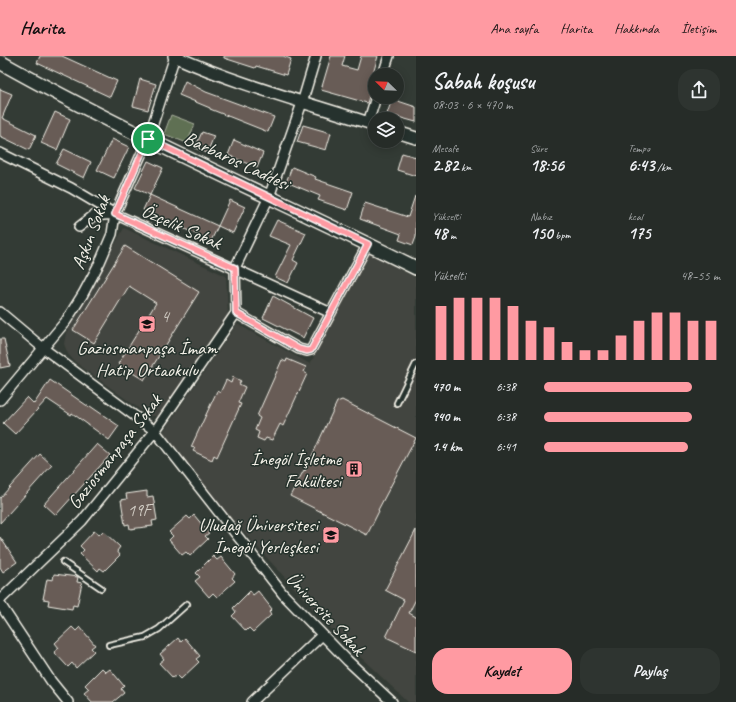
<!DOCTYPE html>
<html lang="tr">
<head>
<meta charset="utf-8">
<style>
	body { margin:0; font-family:Caveat,sans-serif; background:#2e3430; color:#f1f3f6; height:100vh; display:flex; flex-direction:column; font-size:15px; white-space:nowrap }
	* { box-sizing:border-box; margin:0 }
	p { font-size:13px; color:#a4a7a8 }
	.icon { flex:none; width:22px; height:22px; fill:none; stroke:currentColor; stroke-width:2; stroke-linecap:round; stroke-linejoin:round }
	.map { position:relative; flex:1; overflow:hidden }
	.details { display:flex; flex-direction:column; background:#262c28; width:320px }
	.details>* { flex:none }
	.needle { width:26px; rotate:293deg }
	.fabs { position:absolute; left:368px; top:12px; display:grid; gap:8px }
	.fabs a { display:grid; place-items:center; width:36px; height:36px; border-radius:50%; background:#262c28; box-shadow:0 2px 10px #0003,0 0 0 1px #424845; font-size:20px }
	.pin { position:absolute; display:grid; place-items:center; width:34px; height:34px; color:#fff; margin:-17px; border:2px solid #fff; border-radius:50%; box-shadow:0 1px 4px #0007 }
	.round { display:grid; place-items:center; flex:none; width:42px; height:42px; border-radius:16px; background:#2e3430 }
	.overview { display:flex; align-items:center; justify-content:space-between; height:68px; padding:0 16px }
	h1 { font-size:22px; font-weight:600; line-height:30px }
	.metrics { display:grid; grid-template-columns:repeat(3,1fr); gap:6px; height:68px; padding:4px 16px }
	.metrics div { display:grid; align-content:center }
	.metrics b { font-size:17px; font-weight:600 }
	.metrics small { font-size:11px; font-weight:400 }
	.metrics p { font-size:11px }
	.chart { height:112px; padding:8px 16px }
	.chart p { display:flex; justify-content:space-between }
	.chart svg { width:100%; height:72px; margin-top:4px; stroke:#ff9aa2; stroke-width:6 }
	.button { display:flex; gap:8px; margin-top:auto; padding:8px 16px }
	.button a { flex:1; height:46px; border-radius:16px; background:#ff9aa2; color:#111; font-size:16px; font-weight:600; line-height:46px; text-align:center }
	.button a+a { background:#2e3430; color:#f1f3f6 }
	ul { padding:0 16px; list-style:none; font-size:13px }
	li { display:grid; grid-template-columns:64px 48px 1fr; align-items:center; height:30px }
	li i { height:10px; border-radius:5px; background:#ff9aa2 }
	header { display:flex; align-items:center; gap:24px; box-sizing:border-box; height:56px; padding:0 20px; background:#ff9aa2; color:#111 }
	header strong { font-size:19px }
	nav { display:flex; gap:22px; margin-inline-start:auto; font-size:14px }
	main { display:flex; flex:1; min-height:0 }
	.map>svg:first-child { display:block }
	.built { fill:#43453f }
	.green { fill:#5f7053; stroke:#aab09e }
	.building { fill:#685c57; stroke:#f4f1e8 }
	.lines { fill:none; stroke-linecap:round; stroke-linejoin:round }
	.service-casing { stroke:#f4f1e8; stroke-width:8 }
	.minor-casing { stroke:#f4f1e8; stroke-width:12 }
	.tertiary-casing { stroke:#f4f1e8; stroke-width:14 }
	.secondary-casing { stroke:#f4f1e8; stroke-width:16 }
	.service { stroke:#26332d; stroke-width:4.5 }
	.minor { stroke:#26332d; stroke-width:9 }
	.tertiary { stroke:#26332d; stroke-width:11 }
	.secondary { stroke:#26332d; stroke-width:13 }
	.route-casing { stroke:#fff; stroke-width:8 }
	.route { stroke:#ff9aa2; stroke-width:5 }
	.labels { text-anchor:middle; stroke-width:3; stroke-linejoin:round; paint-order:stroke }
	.number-label { font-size:17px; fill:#d1ccc4 }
	.street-label { font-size:19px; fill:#f4f1e8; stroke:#26332d }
	.poi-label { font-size:19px; fill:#f4f1e8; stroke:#26332d; text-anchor:end }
</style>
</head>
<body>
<header>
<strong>Harita</strong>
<nav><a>Ana sayfa</a><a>Harita</a><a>Hakkında</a><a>İletişim</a></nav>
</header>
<main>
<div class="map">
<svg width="416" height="646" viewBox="0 0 416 646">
	<rect width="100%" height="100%" fill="#333b35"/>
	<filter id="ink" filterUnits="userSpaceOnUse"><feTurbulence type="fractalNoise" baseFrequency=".025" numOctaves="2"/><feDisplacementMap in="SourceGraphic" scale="8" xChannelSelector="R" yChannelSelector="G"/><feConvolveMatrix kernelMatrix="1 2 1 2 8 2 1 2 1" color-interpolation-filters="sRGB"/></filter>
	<g filter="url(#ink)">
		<path class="built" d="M124 172 226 220 228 259 162 358 157 360H151L145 357 75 306 68 298 64 288 66 277Z
			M369 197 416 222V646H408L334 576 159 382 237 268 310 308Z"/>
		<path class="green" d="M171 59 195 68 187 87 164 78Z"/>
		<path class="building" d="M40 0H62L117 25 110 41 37 7Z
			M224 0H283L291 3 286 19 256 10 255 12 224 2Z
			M331 0H345L342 10 357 14 361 0H378L373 18 375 20 367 47 321 34Z
			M140 23 156 28 148 54 133 50Z
			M185 25 206 36 274 61 268 76 210 53V52L179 39Z
			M0 33 12 38 2 62 36 79 29 94 0 80Z
			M392 43 416 51V66L387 58Z
			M55 56 70 63 57 94 41 87Z
			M303 69 331 77 326 94 297 86Z
			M202 76 214 80 207 97 195 92Z
			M112 83 129 91 114 122 97 114Z
			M234 84 263 97 257 112 228 99Z
			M64 93 91 106 84 122 56 108Z
			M402 97 416 101V120L397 114Z
			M148 105 163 112 150 139 135 132Z
			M292 111 316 121 315 123 353 136 347 154 318 144 320 140 286 126Z
			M150 139 218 170 211 185 143 154Z
			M415 140 416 141V181L413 189 399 184 401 178 360 163 365 147 408 161Z
			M230 144 245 151 233 177 218 170Z
			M277 164 306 177 293 204 298 207 288 227 275 221 291 189 269 180Z
			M125 190 199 236 144 324 118 308 156 247 129 230 94 287 73 274Z
			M273 240 313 262 303 282 263 262Z
			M0 283H4L10 310 0 312Z
			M287 303 306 311 304 316 307 318 283 370 280 368 272 384 266 382 264 385 257 382 259 376 255 374 260 362 257 360 282 304 286 306Z
			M233 321 241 325 239 328 245 331 238 347 241 348 217 401 214 399 212 404 193 395 195 392 191 391 217 335 220 337 226 324 231 327Z
			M50 324 89 351 90 350 119 370 109 384 72 357 71 359 47 343 15 378 3 367 27 341 34 348Z
			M342 344 416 382 378 454 379 455 367 479 290 440 304 414 305 415 337 346Z
			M97 388 110 399 56 459 44 448Z
			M40 398 52 409 0 467V442Z
			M147 435V441L153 440 157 464 152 465 153 470 130 473 129 468 125 469 121 444 127 443 126 438Z
			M194 459 209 477 205 480 208 483 190 500 186 496 182 499 169 484 173 480 169 476 187 460 190 463Z
			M416 474V543L409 557 416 561V595L386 581 404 544 385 534Z
			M94 475 99 479 103 475 120 491 117 495 120 499 104 515 100 512 98 515 80 498 84 494 80 490Z
			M0 481 17 506 3 516 0 511Z
			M213 500 217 504 221 501 235 518 232 522 235 525 217 541 213 537 209 541 195 525 200 521 196 517Z
			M54 518 78 521 77 526 82 527 77 550 73 549 72 553 48 549 49 544 43 543 47 523 53 524Z
			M250 535 253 539 258 535 272 553 269 556 271 559 253 576 249 572 246 575 232 560 236 556 233 552Z
			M72 571 76 575 80 571 95 589 91 592 94 595 76 612 72 607 68 611 54 596 59 592 55 587Z
			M178 582 181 586 185 582 200 600 196 603 199 606 181 623 177 619 173 622 159 607 164 603 160 598Z
			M102 612 106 616 110 613 124 630 121 633 124 637 113 646H92L84 637 89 633 85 629Z"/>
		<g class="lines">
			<defs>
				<path id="service" d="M397 347 416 308
					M63 506 101 532
					M109 589 145 581 159 573 187 548"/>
				<path id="minor" d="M383 19 389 0
					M368 67 376 41
					M0 97 71 132 115 158 331 257
					M79 171 93 160 115 158
					M0 256 43 292 155 375 283 538 348 605 392 646
					M236 257 299 293 307 295 311 294 368 188
					M0 344 66 265 83 238 100 206 112 178 115 158 148 83 175 0
					M0 544 82 465 155 375 236 257 235 212 269 141 302 47 316 0
					M0 548 51 625 68 646
					M252 646 322 579"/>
				<path id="tertiary" d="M174 0C239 29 308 47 375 69
					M397 76 416 82"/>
				<path id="secondary" d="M0 6C135 82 278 143 416 212"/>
			</defs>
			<use href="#service" class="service-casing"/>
			<use href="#minor" class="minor-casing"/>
			<use href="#tertiary" class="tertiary-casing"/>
			<use href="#secondary" class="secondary-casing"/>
			<use href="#service" class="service"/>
			<use href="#minor" class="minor"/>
			<use href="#tertiary" class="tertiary"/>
			<use href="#secondary" class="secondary"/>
		</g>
	</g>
	<g class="lines" filter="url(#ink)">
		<defs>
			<path id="route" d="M148 83 368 188 311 294 307 295 299 293 236 257 235 212 115 158Z"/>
		</defs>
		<use href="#route" class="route-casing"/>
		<use href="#route" class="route"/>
	</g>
	<defs>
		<symbol id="school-square" viewBox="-11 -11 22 22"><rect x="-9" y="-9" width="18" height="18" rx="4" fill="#ff9aa2" stroke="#26332d"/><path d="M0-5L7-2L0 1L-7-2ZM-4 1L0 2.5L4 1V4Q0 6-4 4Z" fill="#111"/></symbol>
		<symbol id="building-square" viewBox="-11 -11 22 22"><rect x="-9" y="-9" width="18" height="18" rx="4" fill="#ff9aa2" stroke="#26332d"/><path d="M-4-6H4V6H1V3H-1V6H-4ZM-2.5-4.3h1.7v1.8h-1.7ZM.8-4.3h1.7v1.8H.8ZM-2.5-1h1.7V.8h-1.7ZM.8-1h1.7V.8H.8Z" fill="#111"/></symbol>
		<symbol id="university-square" viewBox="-11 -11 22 22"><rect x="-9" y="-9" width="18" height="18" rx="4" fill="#ff9aa2" stroke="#26332d"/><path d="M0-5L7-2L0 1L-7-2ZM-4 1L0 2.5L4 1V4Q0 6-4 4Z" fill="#111"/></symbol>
	</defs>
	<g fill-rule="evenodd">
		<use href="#school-square" x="137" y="258" width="20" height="20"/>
		<use href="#building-square" x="344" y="403" width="20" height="20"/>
		<use href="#university-square" x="321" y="469" width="20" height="20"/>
	</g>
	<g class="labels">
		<g class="number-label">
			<text x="165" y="266">4</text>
			<text x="139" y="460">19F</text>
		</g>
		<g class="street-label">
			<text transform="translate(237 104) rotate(25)" y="7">Barbaros Caddesi</text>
			<text transform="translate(182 170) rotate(24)" y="7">Özçelik Sokak</text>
			<text transform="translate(90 176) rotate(-69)" y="7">Aşkın Sokak</text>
			<text transform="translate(114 395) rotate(-52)" y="7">Gaziosmanpaşa Sokak</text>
			<text transform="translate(326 557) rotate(47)" y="7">Üniversite Sokak</text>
		</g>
		<g class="poi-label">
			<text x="147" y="298" text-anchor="middle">Gaziosmanpaşa İmam<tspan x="147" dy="22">Hatip Ortaokulu</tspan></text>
			<text x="341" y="409">İnegöl İşletme<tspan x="341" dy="22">Fakültesi</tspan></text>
			<text x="318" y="475">Uludağ Üniversitesi<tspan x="318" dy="22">İnegöl Yerleşkesi</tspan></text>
		</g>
	</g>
</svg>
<div class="fabs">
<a><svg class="needle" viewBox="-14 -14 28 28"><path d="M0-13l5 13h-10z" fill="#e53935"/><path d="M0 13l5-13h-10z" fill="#a4a7a8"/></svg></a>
<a><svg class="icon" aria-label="layers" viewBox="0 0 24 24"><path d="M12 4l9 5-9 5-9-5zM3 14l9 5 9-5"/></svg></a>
</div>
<div class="pin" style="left:148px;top:83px;background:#1e9e55"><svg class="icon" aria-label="arrive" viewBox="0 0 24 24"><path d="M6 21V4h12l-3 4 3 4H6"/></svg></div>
</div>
<section class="details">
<div class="overview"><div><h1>Sabah koşusu</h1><p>08:03 · 6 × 470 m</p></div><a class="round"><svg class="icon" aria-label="share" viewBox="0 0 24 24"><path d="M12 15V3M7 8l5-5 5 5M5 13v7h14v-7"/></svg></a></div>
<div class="metrics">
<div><p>Mesafe</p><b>2.82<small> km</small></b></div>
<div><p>Süre</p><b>18:56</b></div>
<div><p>Tempo</p><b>6:43<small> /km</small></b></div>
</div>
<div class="metrics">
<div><p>Yükselti</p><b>48<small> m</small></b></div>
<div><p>Nabız</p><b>150<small> bpm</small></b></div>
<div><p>kcal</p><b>175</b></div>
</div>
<div class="chart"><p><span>Yükselti</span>48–55 m</p>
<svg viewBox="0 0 160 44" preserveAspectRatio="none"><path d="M5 44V11M15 44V6M25 44V6M35 44V6M45 44V11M55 44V20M65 44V24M75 44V33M85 44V38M95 44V38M105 44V29M115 44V20M125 44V15M135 44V15M145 44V20M155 44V20"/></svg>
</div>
<ul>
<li><b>470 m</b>6:38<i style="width:84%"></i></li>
<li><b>940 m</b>6:38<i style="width:84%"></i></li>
<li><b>1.4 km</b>6:41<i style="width:82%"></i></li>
</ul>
<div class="button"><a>Kaydet</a><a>Paylaş</a></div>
</section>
</main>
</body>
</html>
